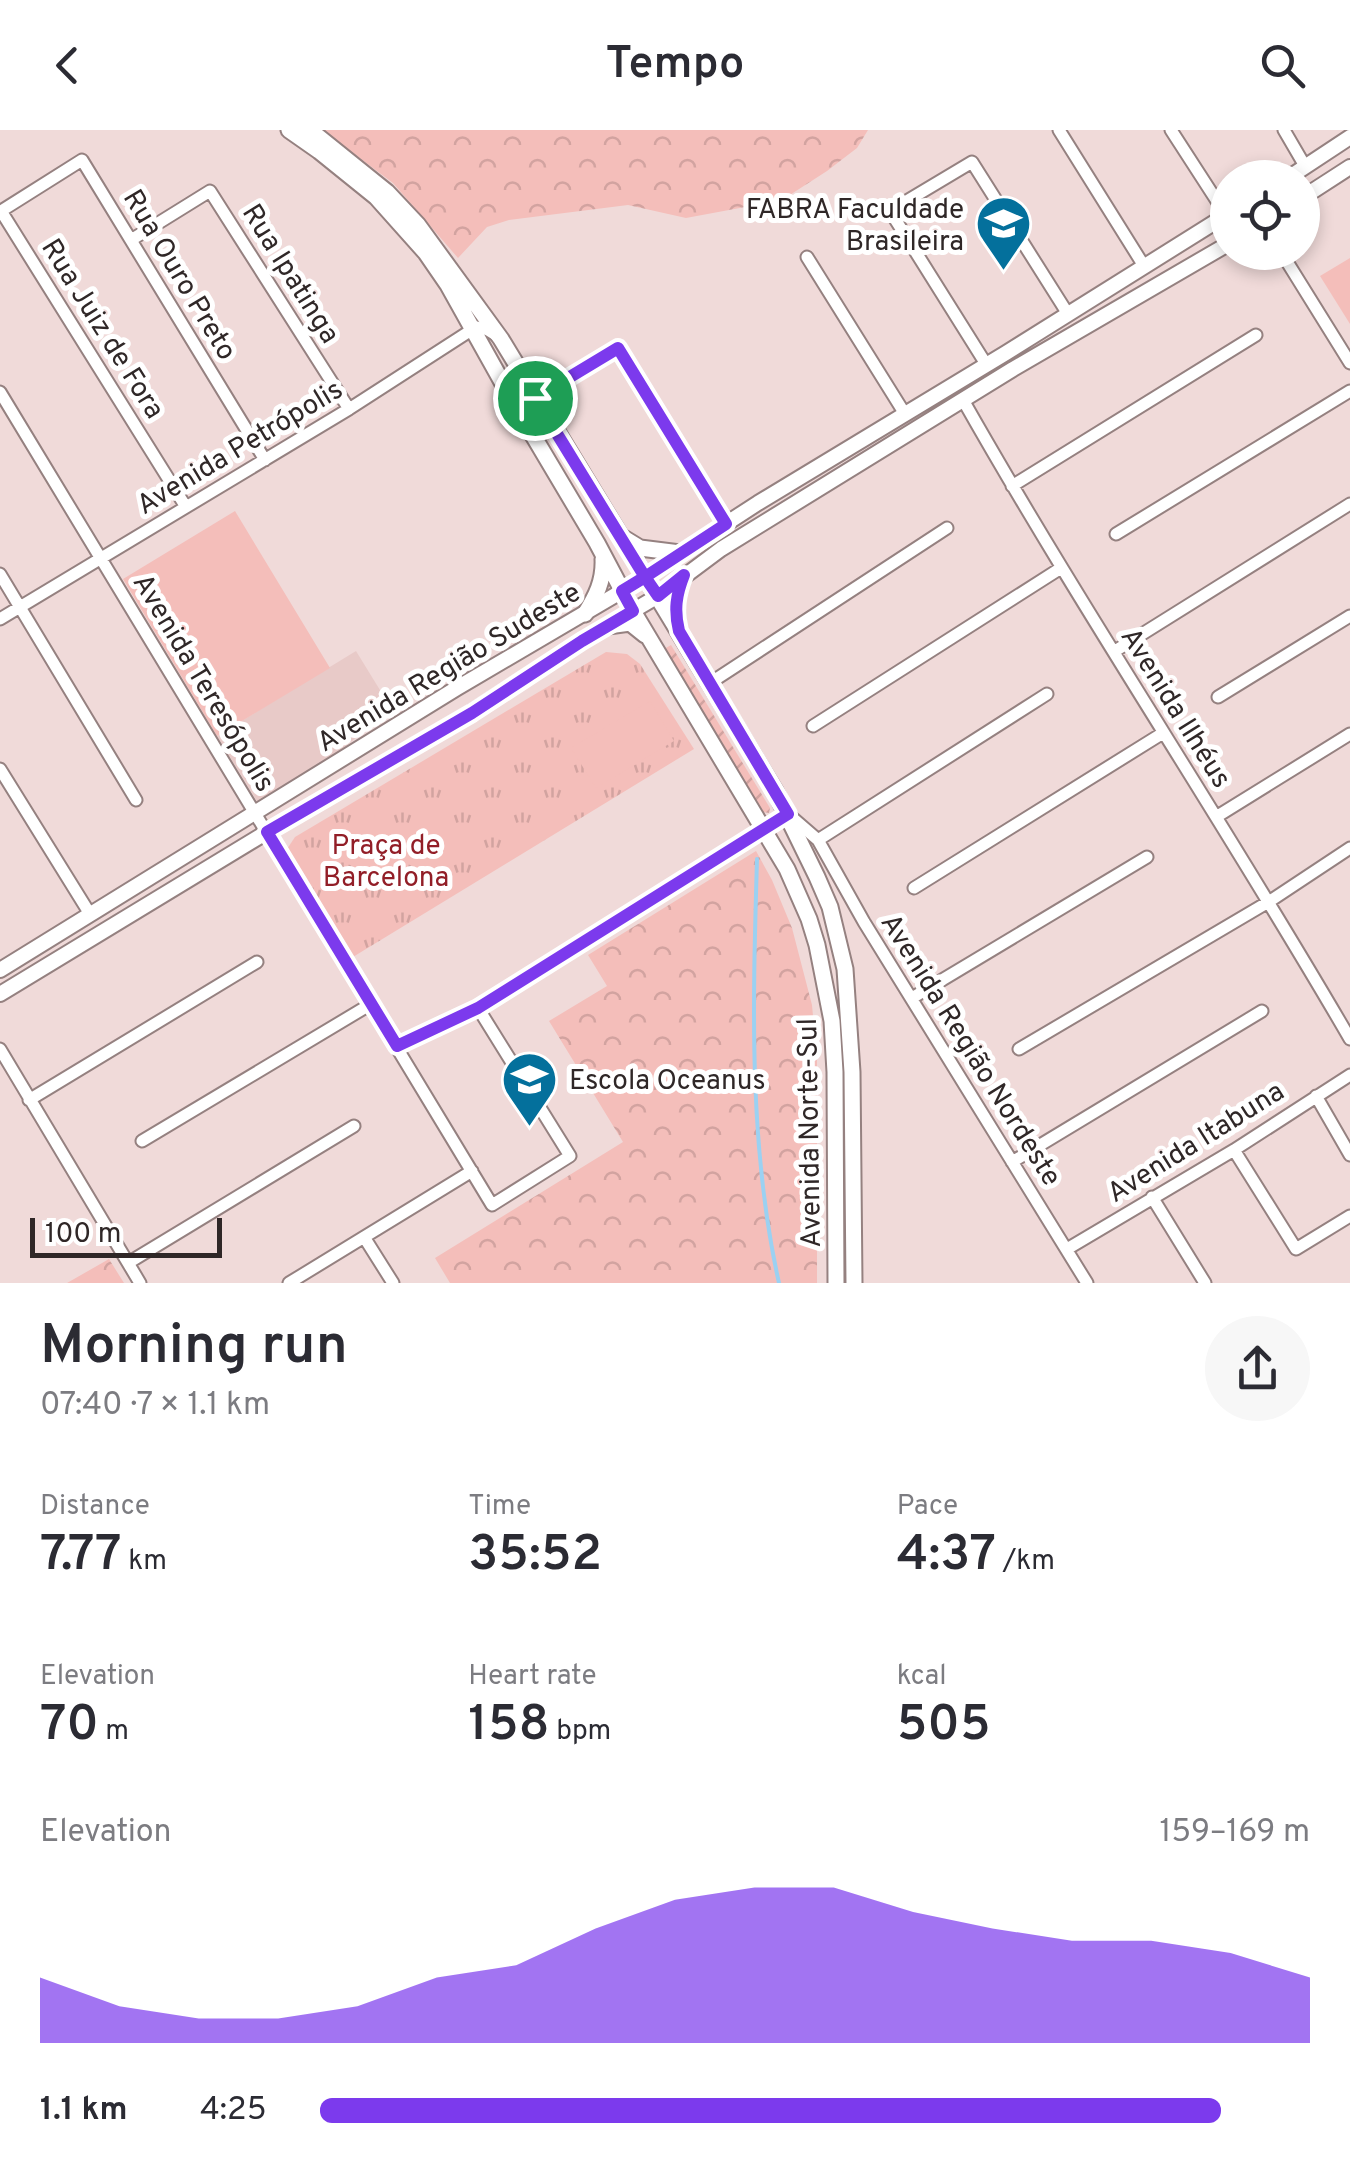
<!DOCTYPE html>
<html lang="en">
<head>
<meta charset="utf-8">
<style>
	body { margin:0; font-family:Overpass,sans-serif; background:#f7f7f7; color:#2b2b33; height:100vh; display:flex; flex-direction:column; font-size:38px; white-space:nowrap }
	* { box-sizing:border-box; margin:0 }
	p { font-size:32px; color:#7c7c81 }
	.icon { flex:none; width:55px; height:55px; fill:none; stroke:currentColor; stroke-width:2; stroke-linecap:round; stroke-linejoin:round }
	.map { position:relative; height:1153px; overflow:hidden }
	.details { display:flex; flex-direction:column; background:#fff; flex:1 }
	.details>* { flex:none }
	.tools { position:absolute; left:1210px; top:30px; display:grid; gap:20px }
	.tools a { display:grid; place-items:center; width:110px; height:110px; border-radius:50%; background:#fff; box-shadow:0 5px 15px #0003; font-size:50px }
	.scale { position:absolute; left:30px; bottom:25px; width:192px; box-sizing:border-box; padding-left:10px; border:5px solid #2f2727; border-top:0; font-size:28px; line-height:35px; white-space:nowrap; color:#2f2727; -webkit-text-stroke:8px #fff; paint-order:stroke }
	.pin { position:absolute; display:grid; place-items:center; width:85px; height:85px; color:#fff; margin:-42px; border:5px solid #fff; border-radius:50%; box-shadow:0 2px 10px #0007 }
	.round { display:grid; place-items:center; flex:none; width:105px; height:105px; border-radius:52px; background:#f7f7f7 }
	.overview { display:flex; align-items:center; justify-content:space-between; height:170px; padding:0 40px }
	h1 { font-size:55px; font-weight:600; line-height:75px }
	.stats { display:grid; grid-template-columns:repeat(3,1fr); gap:15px; height:170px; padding:10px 40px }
	.stats div { display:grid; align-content:center }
	.stats b { font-size:50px; font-weight:600 }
	.stats small { font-size:28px; font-weight:400 }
	.stats p { font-size:28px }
	.chart { height:280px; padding:20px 40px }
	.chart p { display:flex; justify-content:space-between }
	.chart svg { width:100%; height:180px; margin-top:10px; fill:#7c3aed; opacity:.7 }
	ul { padding:0 40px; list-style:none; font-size:32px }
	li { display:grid; grid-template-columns:160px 120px 1fr; align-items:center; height:75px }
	li i { height:25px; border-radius:12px; background:#7c3aed }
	header { display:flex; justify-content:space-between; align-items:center; height:130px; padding:0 40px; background:#fff; font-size:45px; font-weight:600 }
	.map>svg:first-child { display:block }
	.built { fill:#e8cac8 }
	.grass { fill:url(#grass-tufts) }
	.forest { fill:url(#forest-crowns) }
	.garden { fill:url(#garden-furrows) }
	.pitch { fill:#f4beba }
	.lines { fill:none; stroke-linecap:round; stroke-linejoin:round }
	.stream { stroke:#9bd1f2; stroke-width:4 }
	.minor-casing { stroke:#958180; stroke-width:15 }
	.tertiary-casing { stroke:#958180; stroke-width:18 }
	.secondary-casing { stroke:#958180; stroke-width:19 }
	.minor { stroke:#fff; stroke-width:11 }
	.tertiary { stroke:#fff; stroke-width:14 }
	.secondary { stroke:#fff; stroke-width:15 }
	.route-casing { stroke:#fff; stroke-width:20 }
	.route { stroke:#7c3aed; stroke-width:12 }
	.labels { text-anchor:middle; stroke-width:10; stroke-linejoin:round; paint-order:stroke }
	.poi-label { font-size:28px; fill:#2f2727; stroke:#fff; text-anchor:end }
	.street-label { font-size:28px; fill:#2f2727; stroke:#fff }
	.park-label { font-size:28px; fill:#921e27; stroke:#fff }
</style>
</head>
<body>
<header><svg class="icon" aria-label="back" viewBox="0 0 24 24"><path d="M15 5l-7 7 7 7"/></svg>Tempo<svg class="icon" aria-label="search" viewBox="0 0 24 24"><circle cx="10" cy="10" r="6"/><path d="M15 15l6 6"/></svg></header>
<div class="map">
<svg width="1350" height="1153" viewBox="0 0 1350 1153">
	<defs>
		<pattern id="grass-tufts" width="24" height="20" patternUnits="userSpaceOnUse" patternTransform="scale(2.5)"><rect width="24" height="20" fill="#f4beba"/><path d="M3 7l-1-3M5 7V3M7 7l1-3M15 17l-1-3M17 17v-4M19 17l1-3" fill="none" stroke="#d2a3a0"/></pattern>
		<pattern id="forest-crowns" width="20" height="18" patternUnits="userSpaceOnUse" patternTransform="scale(2.5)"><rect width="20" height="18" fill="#f4beba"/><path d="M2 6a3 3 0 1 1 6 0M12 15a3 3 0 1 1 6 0" fill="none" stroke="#d2a3a0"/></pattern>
		<pattern id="garden-furrows" width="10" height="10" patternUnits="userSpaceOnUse" patternTransform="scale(2.5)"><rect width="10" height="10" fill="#f4beba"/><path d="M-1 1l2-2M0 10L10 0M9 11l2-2" fill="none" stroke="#d2a3a0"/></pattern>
	</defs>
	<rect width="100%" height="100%" fill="#f0dad9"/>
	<path class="built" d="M356 521 391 578 332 628 258 673 217 606Z"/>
	<path class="grass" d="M606 522 627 524 640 534 694 619 348 830 288 730 287 719 295 707Z"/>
	<path class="forest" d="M322 0H868L857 18 827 41 782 70 686 88 628 75 509 90 487 97 458 128 393 53Z
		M756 721 772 750 792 798 812 875 817 929V1153H450L435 1128 623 1012 549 891 607 856 588 825Z
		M109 1129 124 1153H67Z"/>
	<path class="garden" d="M671 515 770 678 769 683 763 682 664 519Z"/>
	<path class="pitch" d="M1350 128V194L1320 146Z
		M235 381 330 538 217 606 123 449Z
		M650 571 674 611 596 658 571 618Z"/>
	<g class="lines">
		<path class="stream" d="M757 729C753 869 748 1015 779 1153"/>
		<defs>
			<path id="minor" d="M1059 0 1144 136
				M1171 0 1226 85
				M1284 0 1305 36
				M131 110 210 61 349 279
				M1281 122 1350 233
				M807 127 905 284
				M986 234 890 81 972 32 1068 184
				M0 262 492 1075 570 1026 478 878
				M535 268 619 218 726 394
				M963 270C1086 487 1225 693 1350 909
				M1012 356 1256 205
				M186 377 1 81 82 30 265 330
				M1116 404 1350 261
				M0 444 136 670
				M0 489 349 279 473 199 477 197 488 200 496 205
				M1115 521 1350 374
				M710 553 947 398
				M1218 567 1350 486
				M813 596 1061 438
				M0 639 90 784
				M1216 687 1350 604
				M818 710 1047 564
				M914 758 1163 603
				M912 868 1147 727
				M397 916 478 878 788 684 818 710 864 792 1087 1153
				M0 919 140 1153
				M1019 919 1270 771 1350 718
				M1316 966 1350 1025
				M29 970 257 832
				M142 1011 371 874
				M1234 1020 1296 1119 1350 1086
				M1012 1032 1262 881
				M1152 1067 1205 1153
				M364 1107 393 1153
				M1067 1119 1234 1020 1350 945
				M128 1133 354 996
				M289 1153 472 1041"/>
			<path id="tertiary" d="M1288 48 1350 7
				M1302 68 1350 37
				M0 840 457 558 629 457 758 373 1006 223 1228 84
				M0 864 267 702 471 583 582 511 658 466 721 419 1013 239 1228 114"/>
			<path id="secondary" d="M289 0 319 21 376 67 426 123 448 155 515 275 597 413 633 481 787 739 809 789 817 815 832 891 835 942 836 1153
				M310 0 387 62 418 95 501 209 775 661 817 747 830 777 845 839 852 942 854 1153
				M622 407 640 418 680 423
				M585 484C596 466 604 451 603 429
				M677 492 676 465 684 445
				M608 496 630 493 645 505"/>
		</defs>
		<use href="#minor" class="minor-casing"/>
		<use href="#tertiary" class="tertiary-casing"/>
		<use href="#secondary" class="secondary-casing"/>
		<use href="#minor" class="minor"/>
		<use href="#tertiary" class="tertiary"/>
		<use href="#secondary" class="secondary"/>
	</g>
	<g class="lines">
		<defs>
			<path id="route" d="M535 268 645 447 622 461 633 481 582 511 472 583 267 702 397 916 478 878 788 684 679 501C674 480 676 465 684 445L658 466 645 447 726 394 618 218 535 268"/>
		</defs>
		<use href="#route" class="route-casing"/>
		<use href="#route" class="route"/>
	</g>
	<defs>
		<symbol id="university-pin" viewBox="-11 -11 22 30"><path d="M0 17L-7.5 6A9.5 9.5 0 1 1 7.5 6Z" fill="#04709c" stroke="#fff"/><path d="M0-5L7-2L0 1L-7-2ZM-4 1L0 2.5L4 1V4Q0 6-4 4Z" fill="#fff"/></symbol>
		<symbol id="school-pin" viewBox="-11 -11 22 30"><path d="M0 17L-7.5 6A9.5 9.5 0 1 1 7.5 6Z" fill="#04709c" stroke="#fff"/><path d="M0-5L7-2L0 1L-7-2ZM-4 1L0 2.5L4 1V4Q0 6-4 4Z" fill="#fff"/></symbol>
	</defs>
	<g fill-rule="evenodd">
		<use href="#university-pin" x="972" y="62" width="63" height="86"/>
		<use href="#school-pin" x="498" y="918" width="63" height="86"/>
	</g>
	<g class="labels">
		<g class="poi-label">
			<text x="964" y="88">FABRA Faculdade<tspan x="964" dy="32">Brasileira</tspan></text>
			<text x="569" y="959" text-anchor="start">Escola Oceanus</text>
		</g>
		<g class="street-label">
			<text transform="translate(292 143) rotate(58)" y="10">Rua Ipatinga</text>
			<text transform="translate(181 144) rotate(59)" y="10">Rua Ouro Preto</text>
			<text transform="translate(104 198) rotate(58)" y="10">Rua Juiz de Fora</text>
			<text transform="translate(239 316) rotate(-31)" y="10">Avenida Petrópolis</text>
			<text transform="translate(448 536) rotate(-31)" y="10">Avenida Região Sudeste</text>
			<text transform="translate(205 552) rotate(59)" y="10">Avenida Teresópolis</text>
			<text transform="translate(1177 577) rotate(58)" y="10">Avenida Ilhéus</text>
			<text transform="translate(972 919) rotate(58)" y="10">Avenida Região Nordeste</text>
			<text transform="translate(808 1003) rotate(-91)" y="10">Avenida Norte-Sul</text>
			<text transform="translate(1195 1011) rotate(-32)" y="10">Avenida Itabuna</text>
		</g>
		<g class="park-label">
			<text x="386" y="724">Praça de<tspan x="386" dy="32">Barcelona</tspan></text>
		</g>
	</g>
</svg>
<div class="tools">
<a><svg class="icon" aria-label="locate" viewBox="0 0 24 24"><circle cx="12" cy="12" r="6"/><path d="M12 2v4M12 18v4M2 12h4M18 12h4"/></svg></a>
</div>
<div class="scale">100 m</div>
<div class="pin" style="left:535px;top:268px;background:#1e9e55"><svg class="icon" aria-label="arrive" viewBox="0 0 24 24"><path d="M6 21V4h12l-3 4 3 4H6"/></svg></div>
</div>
<section class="details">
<div class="overview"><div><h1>Morning run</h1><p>07:40 · 7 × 1.1 km</p></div><a class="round"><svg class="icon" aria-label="share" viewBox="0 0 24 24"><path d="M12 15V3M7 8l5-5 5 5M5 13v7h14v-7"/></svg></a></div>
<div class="stats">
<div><p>Distance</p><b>7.77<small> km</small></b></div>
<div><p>Time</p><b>35:52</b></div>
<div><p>Pace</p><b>4:37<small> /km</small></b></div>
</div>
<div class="stats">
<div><p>Elevation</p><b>70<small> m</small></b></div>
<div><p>Heart rate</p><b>158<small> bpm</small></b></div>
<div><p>kcal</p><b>505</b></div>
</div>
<div class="chart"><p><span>Elevation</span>159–169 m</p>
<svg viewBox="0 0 160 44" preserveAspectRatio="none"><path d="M0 44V28L10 35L20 38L30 38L40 35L50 28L60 25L70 16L80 9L90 6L100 6L110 12L120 16L130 19L140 19L150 22L160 28V44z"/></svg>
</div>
<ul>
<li><b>1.1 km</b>4:25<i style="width:91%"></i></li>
</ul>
</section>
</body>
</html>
